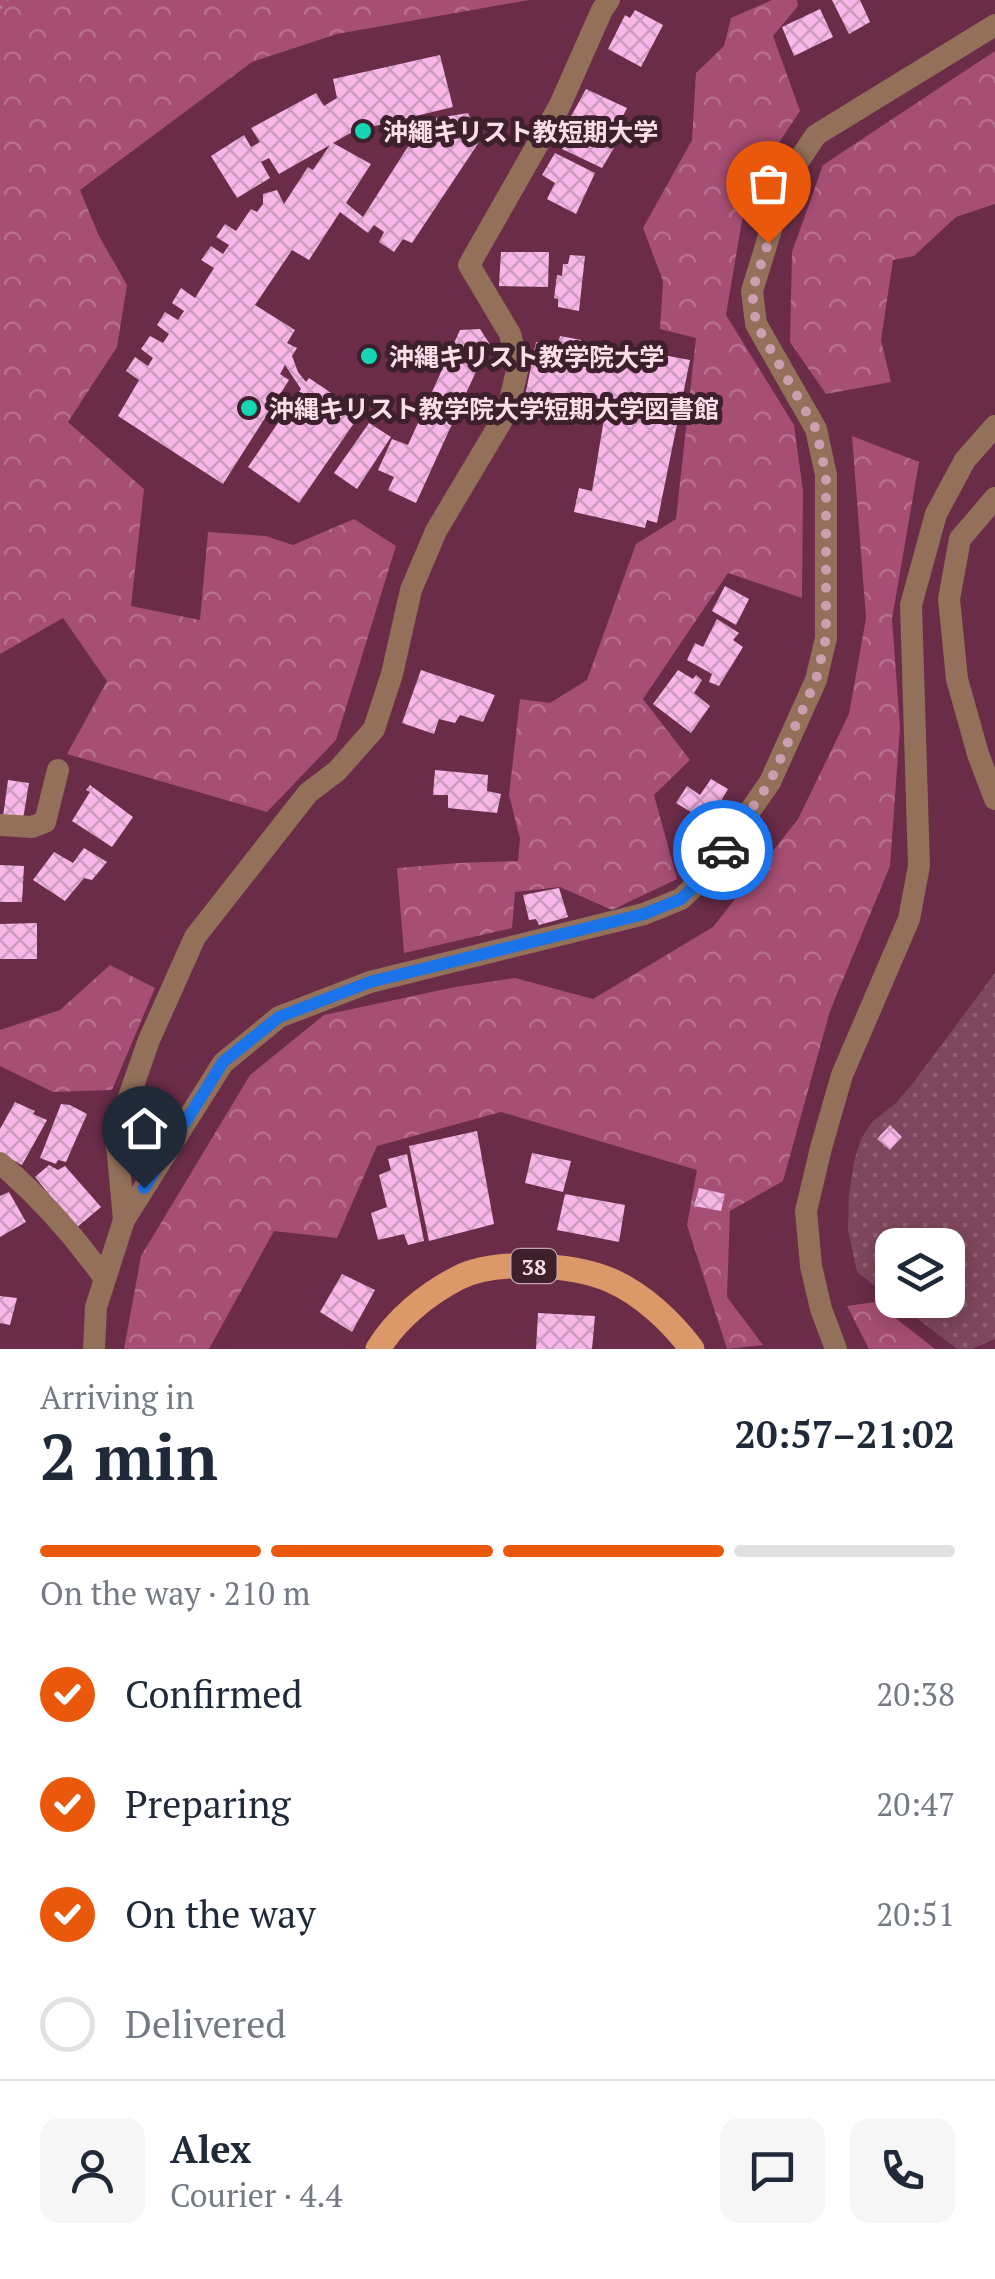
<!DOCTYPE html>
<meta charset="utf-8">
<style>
:root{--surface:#fff;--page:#f6f6f7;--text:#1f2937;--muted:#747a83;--line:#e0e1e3;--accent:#ea580c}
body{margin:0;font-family:"PT Serif","Noto Sans JP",serif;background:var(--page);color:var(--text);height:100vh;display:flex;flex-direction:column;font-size:38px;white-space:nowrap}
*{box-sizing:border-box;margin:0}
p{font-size:32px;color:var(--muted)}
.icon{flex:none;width:55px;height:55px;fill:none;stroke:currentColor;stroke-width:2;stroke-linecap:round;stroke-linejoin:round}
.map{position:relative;height:1349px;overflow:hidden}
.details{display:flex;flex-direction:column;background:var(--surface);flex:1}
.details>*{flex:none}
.tools{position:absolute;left:875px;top:1228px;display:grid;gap:20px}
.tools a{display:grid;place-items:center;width:90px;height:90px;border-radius:20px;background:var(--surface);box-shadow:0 5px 25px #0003;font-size:50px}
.pin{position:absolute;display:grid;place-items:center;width:85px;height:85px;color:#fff;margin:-102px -42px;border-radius:50% 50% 50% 0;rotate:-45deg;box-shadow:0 0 10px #0007}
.pin .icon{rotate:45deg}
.courier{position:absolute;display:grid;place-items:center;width:100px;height:100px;margin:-50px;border:8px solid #1a73e8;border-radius:50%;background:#fff;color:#222;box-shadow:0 2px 12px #0007}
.summary em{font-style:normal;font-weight:700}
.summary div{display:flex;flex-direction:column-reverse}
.summary{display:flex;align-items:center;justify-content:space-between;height:170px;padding:0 40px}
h1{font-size:65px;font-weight:700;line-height:75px}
.bar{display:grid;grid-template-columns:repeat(4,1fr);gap:15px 10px;align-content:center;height:120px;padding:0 40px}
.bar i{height:12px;border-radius:8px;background:var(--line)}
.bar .on{background:var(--accent)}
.bar p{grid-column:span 4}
.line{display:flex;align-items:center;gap:25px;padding:0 40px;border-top:2px solid var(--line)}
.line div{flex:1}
.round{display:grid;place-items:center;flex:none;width:105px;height:105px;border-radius:20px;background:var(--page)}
ol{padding:0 40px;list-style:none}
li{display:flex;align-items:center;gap:30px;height:110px}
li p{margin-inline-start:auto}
li .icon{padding:10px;border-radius:50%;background:var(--accent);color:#fff;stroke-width:4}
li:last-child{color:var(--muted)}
li i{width:55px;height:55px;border:5px solid var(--line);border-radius:50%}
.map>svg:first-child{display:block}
.grass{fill:url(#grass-dots);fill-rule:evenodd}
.forest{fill:url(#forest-crowns)}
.building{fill:url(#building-cross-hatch)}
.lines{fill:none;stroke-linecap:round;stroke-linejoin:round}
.path{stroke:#ae7e92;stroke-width:4;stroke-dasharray:2.5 8;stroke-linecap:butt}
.minor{stroke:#927059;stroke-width:22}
.major{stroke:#dc9868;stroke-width:25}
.done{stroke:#ca9fb0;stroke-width:10;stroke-dasharray:0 18}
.route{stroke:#1a73e8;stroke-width:12}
.poi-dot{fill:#16d5b3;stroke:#3d202c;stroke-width:4}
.labels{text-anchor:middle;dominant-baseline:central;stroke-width:10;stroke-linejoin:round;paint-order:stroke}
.shield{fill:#3d202c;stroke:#c3a4b0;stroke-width:2.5}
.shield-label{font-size:22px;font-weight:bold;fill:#fddde8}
.poi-label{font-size:25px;font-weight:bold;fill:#fddde8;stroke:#3d202c;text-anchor:start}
</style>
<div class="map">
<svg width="995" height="1349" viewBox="0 0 995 1349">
<defs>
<pattern id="grass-dots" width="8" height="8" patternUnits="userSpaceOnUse" patternTransform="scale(2.5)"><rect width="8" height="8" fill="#7f475d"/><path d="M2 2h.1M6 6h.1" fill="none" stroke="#926174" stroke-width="1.8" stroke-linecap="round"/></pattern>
<pattern id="forest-crowns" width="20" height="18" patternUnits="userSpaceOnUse" patternTransform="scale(2.5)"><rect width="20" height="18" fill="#a64e73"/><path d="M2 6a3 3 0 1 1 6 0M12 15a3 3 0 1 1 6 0" fill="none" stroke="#b86f8e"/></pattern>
<pattern id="building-cross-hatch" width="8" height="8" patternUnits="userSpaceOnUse" patternTransform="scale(2.5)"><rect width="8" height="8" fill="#f8b7e8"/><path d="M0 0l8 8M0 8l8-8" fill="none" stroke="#cd9ac0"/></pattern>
</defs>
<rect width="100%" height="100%" fill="#6a2c47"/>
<path class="grass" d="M995,973V1339L972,1349H957L857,1272L848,1230L849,1194L854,1162L861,1139L872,1122L897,1102L913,1083ZM892,1245H948V1300H892Z"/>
<path class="forest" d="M0,0H529L337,34L252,62L80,190L99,236L127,285L117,347L68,422L144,489L131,606L200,620L208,532L266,536L293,545L354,519L396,546L336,740L267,812L67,754L107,681L63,618L0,654Z
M772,0H797L798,6L773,36L800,111L747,191L726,315L794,425L803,491L802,598L728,573L643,699L690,760L654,795L677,879L612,910L560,887L515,892L512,928L404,953L397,868L457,863L518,861L520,839L509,795L520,699L550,703L587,680L636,544L676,519L696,338L660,329L663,281L643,228L692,140L696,73L724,46L731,18Z
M995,51V204L956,217L914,256L893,260L881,340L891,382L826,394L790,342L792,252L823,165Z
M852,436L919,462L892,619L900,727L890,866L830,1011L783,1181L730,1211L727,1297L763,1345L727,1349L687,1225L697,1170L501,1112L377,1146L337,1238L274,1231L209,1349H124L141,1256L250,1075L324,1015L455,987L515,978L593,999L713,927L798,819L849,714L866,618Z
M110,965L155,988L112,1090L53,1092L0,1066V1030L60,1010Z
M875,1302L935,1349H869L847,1306Z"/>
<path class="building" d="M832,0H860L870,22L849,34Z
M820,9L833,37L794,56L782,27Z
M635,10L663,25L641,67L608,49L625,15L630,18Z
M440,55L453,107L354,131L333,143L371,164L346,203L363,217L425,120L468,113L479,142L412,243L403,239L394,252L379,242L384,232L374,225L368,233L340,212L309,260L292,250L255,305L295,330L287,343L297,348L292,356L298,372L306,382L309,378L361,413L299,503L248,467L301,389L285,365L280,374L289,380L223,484L118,416L139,380L126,371L135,357L148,366L153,358L141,349L150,336L163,343L169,334L157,325L165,312L178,320L184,311L172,303L181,288L195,298L214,268L201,260L211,246L223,254L229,245L216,237L225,224L236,231L251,209L257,212L263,204V194L277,190L284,204L308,167L313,170L330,145L279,174L269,158L261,162L270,178L237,198L211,156L244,135L251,147L260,142L251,128L316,93L324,106L337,98L333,79Z
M586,89L627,108L610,142L615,146L602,168L562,149L563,146L557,142Z
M555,153L595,173L576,214L547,199L555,183L542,175Z
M501,252H549L548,287L499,286Z
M570,255L585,256L579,311L558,307V299L554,298L557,275L562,276L563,264H568Z
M480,329L489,343L416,503L388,490L394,477L378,470L392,439L408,445L460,330Z
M560,336L690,360L657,523L647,520L645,528L574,512L579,488L592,491L604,419L550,409L547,421L521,416L536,342L557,346Z
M369,423L391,437L357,489L334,473Z
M725,586L749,599L736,625L712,611Z
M717,619L739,633L733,640L743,647L719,686L709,682L712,674L687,660L695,643L703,647Z
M421,670L495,695L483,722L460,715L455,723L439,719L434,734L402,723Z
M678,670L693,679L696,675L702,680L694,693L710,706L691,733L653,704Z
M435,770L488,775L487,791L501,794L497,813L448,808V795H433Z
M711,779L728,789L702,835L684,824L691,812L676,803L687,786L700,795Z
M8,780L29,783L23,819L3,817Z
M90,785L133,817L112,847L72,821L90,792L86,790Z
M84,848L107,862L92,880L84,878L65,901L33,880L54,852L73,863Z
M0,865L24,866L22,902H0Z
M559,888L568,917L539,925L536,919L529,920L523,895Z
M37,923V959H0V924Z
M15,1102L35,1111L33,1114L47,1120L22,1165L0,1153V1129Z
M61,1104L70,1105L87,1114L66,1162L58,1160L56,1164L40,1158Z
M890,1125L902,1137L890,1150L877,1139Z
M477,1131L494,1224L429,1241L409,1146Z
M532,1153L571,1161L563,1192L525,1183Z
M407,1154L424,1241L408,1245L404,1234L378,1240L371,1213L387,1207L379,1175L391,1170L388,1159Z
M49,1165L58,1170L65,1166L101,1207L76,1228L35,1177Z
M699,1188L725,1194L721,1211L694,1206Z
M9,1192L26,1222L0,1237V1196Z
M565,1194L625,1205L619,1242L557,1230Z
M342,1274L375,1290L352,1332L320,1312Z
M0,1296L17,1298L10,1325L0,1323Z
M538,1313L595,1316L592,1349H536Z"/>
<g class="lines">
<path class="path" d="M0,8L8,0"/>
<path class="minor" d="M995,498L960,539L949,599L957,679L978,754L995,799
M0,825L32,827L45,822L58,770
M0,1163C41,1198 74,1235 105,1279
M124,1220L116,1134L149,1040L195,937L308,793L337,771L374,729L392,674L411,590L436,531L508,410L518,366L510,334L469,265L560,105L602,10L609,0
M94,1349L96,1307L124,1220L223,1063L279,1017L370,982L644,914L681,899L704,877L770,782L816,680L826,638V475L816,429L756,324L752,291L787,178L816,135L995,25
M836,1349L821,1309L811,1266L806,1211L821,1148L842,1075L909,919L919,866L911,605L936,514L965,460L995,426"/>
<path class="major" d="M378,1349C396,1319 427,1294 458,1278C495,1259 572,1264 610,1280C642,1294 671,1321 692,1349"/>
</g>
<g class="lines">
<path class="done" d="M723,850L770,782L816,680L826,638V475L816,429L756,324L752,291L768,243"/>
<path class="route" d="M144,1188L223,1062L279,1017L370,982L644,914L681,899L704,877L723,850"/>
</g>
<g class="poi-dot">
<circle cx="363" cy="131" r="10"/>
<circle cx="369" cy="356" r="10"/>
<circle cx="249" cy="408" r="10"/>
</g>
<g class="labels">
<rect class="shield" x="511.5" y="1249" width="45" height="34" rx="8"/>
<g class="shield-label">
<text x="534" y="1266">38</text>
</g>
<g class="poi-label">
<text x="383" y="131">沖繩キリスト教短期大学</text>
<text x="389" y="356">沖縄キリスト教学院大学</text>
<text x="269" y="408">沖縄キリスト教学院大学短期大学図書館</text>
</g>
</g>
</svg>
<div class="tools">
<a><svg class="icon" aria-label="layers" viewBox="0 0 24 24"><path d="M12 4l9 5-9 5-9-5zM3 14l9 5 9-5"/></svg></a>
</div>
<div class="pin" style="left:768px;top:243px;background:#ea580c"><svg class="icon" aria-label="bag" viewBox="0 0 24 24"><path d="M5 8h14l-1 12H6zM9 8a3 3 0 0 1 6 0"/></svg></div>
<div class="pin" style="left:144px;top:1188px;background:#1f2937"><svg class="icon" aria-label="home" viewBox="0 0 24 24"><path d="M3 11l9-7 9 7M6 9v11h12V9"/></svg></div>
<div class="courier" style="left:723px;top:850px"><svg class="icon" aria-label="car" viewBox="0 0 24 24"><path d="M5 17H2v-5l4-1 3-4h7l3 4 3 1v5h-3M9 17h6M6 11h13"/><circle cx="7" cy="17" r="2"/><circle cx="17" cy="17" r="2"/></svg></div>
</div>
<section class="details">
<div class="summary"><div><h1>2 min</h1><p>Arriving in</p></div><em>20:57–21:02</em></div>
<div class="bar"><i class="on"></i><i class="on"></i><i class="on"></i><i></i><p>On the way · 210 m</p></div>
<ol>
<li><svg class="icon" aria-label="check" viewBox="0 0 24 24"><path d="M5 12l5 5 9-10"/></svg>Confirmed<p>20:38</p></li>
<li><svg class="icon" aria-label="check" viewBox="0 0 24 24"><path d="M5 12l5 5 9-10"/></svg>Preparing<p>20:47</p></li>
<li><svg class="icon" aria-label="check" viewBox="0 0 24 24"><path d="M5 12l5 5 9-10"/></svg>On the way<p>20:51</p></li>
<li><i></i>Delivered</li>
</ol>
<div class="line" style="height:180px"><a class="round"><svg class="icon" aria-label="person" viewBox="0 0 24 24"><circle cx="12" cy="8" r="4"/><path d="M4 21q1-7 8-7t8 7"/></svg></a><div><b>Alex</b><p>Courier · 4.4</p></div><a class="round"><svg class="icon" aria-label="chat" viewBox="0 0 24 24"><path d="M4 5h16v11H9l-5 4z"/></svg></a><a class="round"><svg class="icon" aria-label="phone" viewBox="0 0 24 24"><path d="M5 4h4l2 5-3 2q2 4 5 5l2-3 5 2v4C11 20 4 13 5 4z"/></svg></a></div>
</section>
